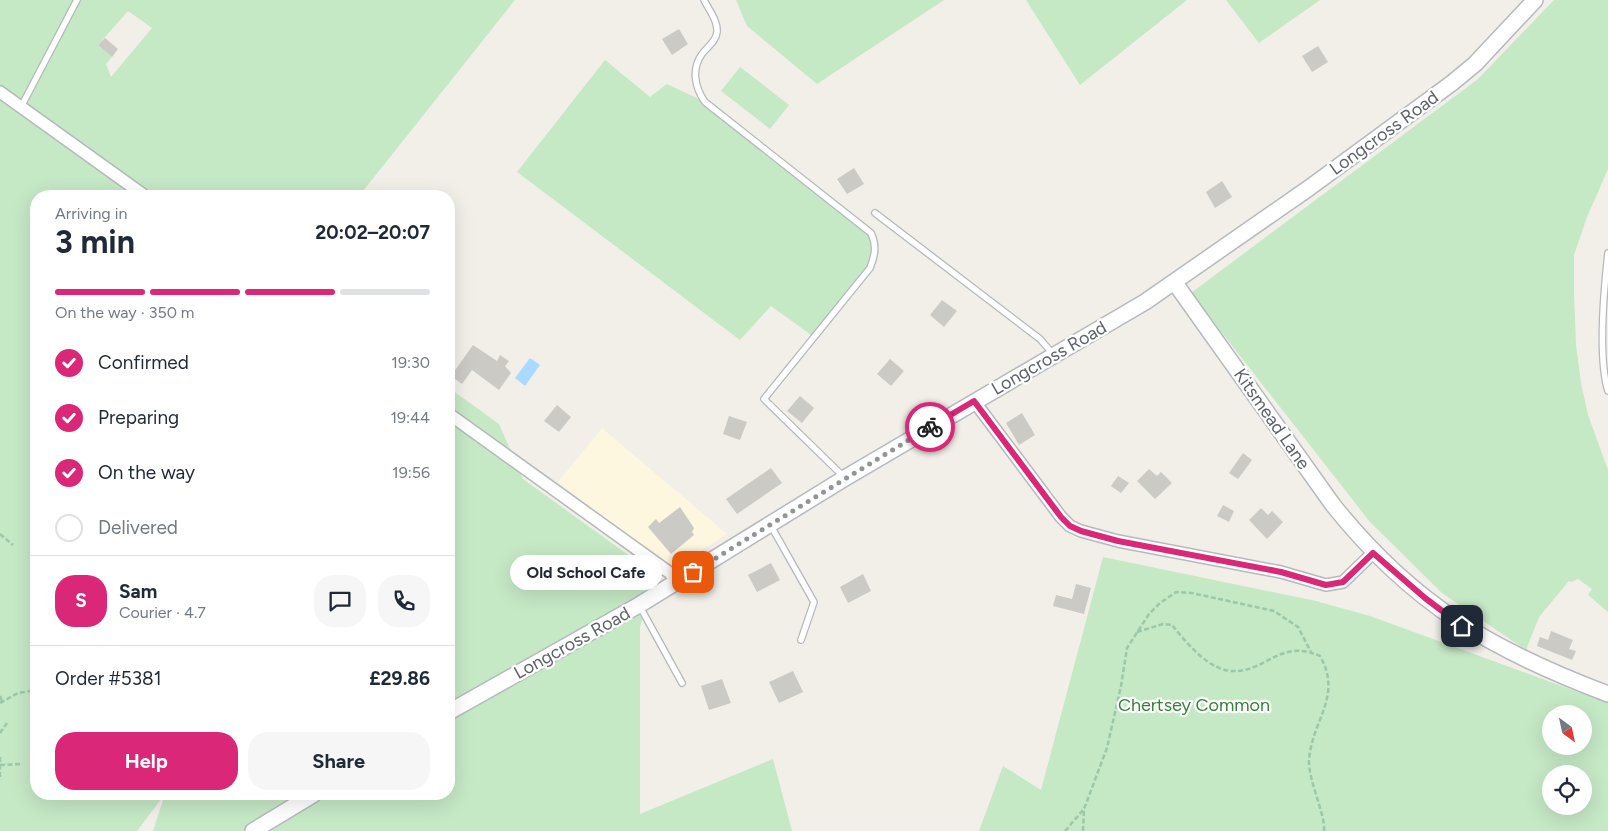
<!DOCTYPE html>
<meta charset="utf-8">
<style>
:root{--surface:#fff;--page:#f6f6f7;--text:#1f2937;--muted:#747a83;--line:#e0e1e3;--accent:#db2777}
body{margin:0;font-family:Figtree,sans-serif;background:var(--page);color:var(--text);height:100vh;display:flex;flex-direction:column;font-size:19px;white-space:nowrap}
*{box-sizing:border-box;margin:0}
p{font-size:16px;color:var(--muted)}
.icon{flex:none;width:28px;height:28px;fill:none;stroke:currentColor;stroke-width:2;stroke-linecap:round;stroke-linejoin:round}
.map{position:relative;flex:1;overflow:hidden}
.details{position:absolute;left:30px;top:190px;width:425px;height:610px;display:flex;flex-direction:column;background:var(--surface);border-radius:20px;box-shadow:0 5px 20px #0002}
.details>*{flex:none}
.needle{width:32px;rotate:147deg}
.tools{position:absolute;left:1542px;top:705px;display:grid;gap:10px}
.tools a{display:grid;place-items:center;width:50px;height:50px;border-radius:50%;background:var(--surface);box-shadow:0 5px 20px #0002;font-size:25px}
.pin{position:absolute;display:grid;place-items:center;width:42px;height:42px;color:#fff;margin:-21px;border-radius:10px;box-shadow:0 2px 8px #0006}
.courier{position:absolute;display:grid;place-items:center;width:50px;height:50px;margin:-25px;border:4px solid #db2777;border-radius:50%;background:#fff;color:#222;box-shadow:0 1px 6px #0007}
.bubble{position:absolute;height:35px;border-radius:18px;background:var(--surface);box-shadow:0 5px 20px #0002;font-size:16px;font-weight:700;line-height:35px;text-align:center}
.overview em{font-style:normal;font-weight:700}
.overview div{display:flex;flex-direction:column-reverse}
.overview{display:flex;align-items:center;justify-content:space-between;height:85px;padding:0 25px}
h1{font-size:32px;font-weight:700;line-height:38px}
.bar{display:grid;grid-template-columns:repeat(4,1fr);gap:8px 5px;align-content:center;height:60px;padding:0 25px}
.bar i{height:6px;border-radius:4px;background:var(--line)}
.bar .active{background:var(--accent)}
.bar p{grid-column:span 4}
.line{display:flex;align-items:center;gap:12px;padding:0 25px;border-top:1px solid var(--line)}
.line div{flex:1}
.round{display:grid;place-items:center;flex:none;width:52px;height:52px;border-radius:20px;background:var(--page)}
ol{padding:0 25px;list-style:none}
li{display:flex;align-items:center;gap:15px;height:55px}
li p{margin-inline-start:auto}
li .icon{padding:5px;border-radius:50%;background:var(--accent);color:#fff;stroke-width:4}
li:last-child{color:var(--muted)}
li i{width:28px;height:28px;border:2px solid var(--line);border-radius:50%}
.cta{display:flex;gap:10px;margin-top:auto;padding:10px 25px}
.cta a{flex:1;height:58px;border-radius:20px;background:var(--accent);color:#fff;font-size:20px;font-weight:700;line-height:58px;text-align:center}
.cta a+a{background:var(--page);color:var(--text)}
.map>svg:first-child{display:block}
.commercial{fill:#fef7e0}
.green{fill:#c5e8c5;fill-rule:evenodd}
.water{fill:#aadaff}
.building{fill:#cccac5}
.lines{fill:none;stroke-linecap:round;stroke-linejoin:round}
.lane-casing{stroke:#b5b8bc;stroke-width:8}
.street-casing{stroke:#b5b8bc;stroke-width:14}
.secondary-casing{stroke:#b6babf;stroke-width:18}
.path{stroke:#9cc7a9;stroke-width:2.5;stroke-dasharray:5 2.5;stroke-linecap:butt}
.lane{stroke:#fff;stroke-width:5.5}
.street{stroke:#fff;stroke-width:11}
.secondary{stroke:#fff;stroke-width:15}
.done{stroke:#929495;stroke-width:5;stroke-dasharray:0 9}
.route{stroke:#db2777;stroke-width:6}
.labels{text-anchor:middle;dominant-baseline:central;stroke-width:4.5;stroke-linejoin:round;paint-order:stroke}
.street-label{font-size:18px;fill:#5f6368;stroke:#fff}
.park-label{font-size:18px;fill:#348238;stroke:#fff}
</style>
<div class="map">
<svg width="1608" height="831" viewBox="0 0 1608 831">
<rect width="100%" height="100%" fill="#f1efe8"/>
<path class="commercial" d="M602,428L727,534L671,570L558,482Z"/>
<path class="green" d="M0,0H515L359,196H36V794H449V388L499,424L523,479L656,575L640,627V814L773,759L792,831H153L165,794L137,831H0ZM128,11L152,28L111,77L106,64L112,57L98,45Z
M736,0H944L817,84L747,26Z
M1026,0H1187L1080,85Z
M1226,0H1320L1259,43Z
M1554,0H1608V169L1587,217L1574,255V293L1576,345L1581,383L1588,415L1608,470V612L1588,595L1592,589L1578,579L1571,582L1569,581L1539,617L1526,650L1442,593L1370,522L1191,293L1478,79Z
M605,60L650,97L667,84L705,102L871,233L875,243L870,268L814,337L771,306L740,340L517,172Z
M740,67L789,105L770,129L721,91Z
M1103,557L1316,601L1370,616L1608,703V831H979L1003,766L1041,790ZM1551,714H1584V746H1551ZM1551,774H1584V806H1551Z"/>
<path class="water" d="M530,358L540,365L525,386L515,378Z"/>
<path class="building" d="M679,29L688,44L672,55L662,39Z
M105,38L118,49L112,57L98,45Z
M1318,46L1328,62L1312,72L1302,56Z
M854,168L864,184L847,194L837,179Z
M1222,181L1232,197L1215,208L1206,192Z
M942,300L957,311L944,327L930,315Z
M473,345L497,361L500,355L509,361L505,366L511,373L499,390L472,370L462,384L451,376Z
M890,359L904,371L891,386L877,374Z
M800,396L814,408L802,423L787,411Z
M557,405L571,417L559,432L544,421Z
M1022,413L1035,435L1019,445L1006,423Z
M729,416L747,422L740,440L723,434Z
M1243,453L1252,460L1238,479L1229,473Z
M771,468L782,483L737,514L726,499Z
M1149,469L1157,476L1161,472L1172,483L1155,499L1137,481Z
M1118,476L1129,483L1121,493L1111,486Z
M1223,505L1234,511L1229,522L1217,516Z
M680,507L694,528L692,532L694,535L671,554L648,527L656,519L659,523Z
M1261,508L1268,515L1272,511L1283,522L1267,539L1249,520Z
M771,563L780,580L757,592L748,575Z
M863,574L871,591L848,603L840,587Z
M1076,584L1091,588L1084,614L1053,606L1056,595L1072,599Z
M1551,631L1573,640L1569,649L1576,651L1572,660L1537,646L1540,637L1548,640Z
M793,671L803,692L779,703L769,682Z
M722,679L731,703L709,710L701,686Z"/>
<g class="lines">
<defs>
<path id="lane" d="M704,0C709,10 718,21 717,32C716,42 707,47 702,54C691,69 695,88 705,102L871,233C877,246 875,255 870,268L764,399L845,478
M21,107L77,0
M875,213L1040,339L1053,354
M1608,253C1604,289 1598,358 1608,391
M771,526L814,602L801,640
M639,605L682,683"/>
<path id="street" d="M0,92L145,196
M974,401L1061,517L1070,526L1081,531L1118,541L1281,572L1326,585L1343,582L1373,553
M449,414L670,573L677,582"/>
<path id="secondary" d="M1175,283L1333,505C1412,604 1491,650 1608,694
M449,712L639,605L845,478L1145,302L1309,188L1452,83L1475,64L1535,0
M253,831L314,794"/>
</defs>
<use href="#lane" class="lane-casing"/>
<use href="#street" class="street-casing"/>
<use href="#secondary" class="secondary-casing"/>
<path class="path" d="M0,534L13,545
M1137,632L1163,624L1172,625C1186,642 1208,670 1232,671C1265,673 1280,638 1320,656C1343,696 1312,720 1309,760C1308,780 1326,816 1324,831
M0,696L2,701
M0,703L18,693L36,690
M0,733L7,723
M0,757V777
M0,765L21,764
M1065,831L1083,810
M1083,831L1084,809L1107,748L1121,686L1127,648L1149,614L1160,603L1176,592L1192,593L1274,611L1298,627L1311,652"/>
<use href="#lane" class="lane"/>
<use href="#street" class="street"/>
<use href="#secondary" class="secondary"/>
</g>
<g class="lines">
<path class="done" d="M693,572L930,427"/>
<path class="route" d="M930,427L974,401L1061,517L1070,526L1081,531L1118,541L1281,572L1326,585L1343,582L1373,553L1425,598L1462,626"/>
</g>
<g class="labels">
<g class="street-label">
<text transform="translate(1384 133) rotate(-36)">Longcross Road</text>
<text transform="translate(1049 358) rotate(-30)">Longcross Road</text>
<text transform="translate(1272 419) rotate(55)">Kitsmead Lane</text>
<text transform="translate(572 643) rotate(-29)">Longcross Road</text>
</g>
<g class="park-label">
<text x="1194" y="705">Chertsey Common</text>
</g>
</g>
</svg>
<div class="tools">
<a><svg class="needle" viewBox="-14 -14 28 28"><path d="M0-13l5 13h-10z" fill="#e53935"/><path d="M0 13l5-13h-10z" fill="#747a83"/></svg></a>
<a><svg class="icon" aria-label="locate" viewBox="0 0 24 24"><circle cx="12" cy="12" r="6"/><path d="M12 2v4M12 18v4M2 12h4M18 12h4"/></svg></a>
</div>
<div class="pin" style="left:693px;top:572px;background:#ea580c"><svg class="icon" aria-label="bag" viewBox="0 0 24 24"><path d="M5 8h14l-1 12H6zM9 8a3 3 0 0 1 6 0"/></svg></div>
<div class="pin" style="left:1462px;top:626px;background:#1f2937"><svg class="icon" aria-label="home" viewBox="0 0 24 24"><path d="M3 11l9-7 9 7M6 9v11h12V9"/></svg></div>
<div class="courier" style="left:930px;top:427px"><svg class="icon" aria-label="bike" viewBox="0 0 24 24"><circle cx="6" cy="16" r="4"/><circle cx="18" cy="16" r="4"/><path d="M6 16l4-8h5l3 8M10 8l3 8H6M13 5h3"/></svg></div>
<div class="bubble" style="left:510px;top:555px;width:152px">Old School Cafe</div>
<section class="details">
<div class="overview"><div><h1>3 min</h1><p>Arriving in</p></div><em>20:02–20:07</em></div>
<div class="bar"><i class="active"></i><i class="active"></i><i class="active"></i><i></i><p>On the way · 350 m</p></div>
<ol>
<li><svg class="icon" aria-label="check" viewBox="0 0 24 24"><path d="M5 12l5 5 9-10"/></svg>Confirmed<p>19:30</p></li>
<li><svg class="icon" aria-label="check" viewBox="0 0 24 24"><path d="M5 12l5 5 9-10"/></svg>Preparing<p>19:44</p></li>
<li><svg class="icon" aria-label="check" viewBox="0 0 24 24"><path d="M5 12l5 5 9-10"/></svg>On the way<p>19:56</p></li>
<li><i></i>Delivered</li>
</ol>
<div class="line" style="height:90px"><b class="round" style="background:var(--accent);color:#fff">S</b><div><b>Sam</b><p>Courier · 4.7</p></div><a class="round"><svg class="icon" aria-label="chat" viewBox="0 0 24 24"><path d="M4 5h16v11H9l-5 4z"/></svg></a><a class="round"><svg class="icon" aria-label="phone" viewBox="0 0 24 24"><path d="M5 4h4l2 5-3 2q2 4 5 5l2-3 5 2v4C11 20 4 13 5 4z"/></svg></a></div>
<div class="line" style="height:65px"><div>Order #5381</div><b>£29.86</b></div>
<div class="cta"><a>Help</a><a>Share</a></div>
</section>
</div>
